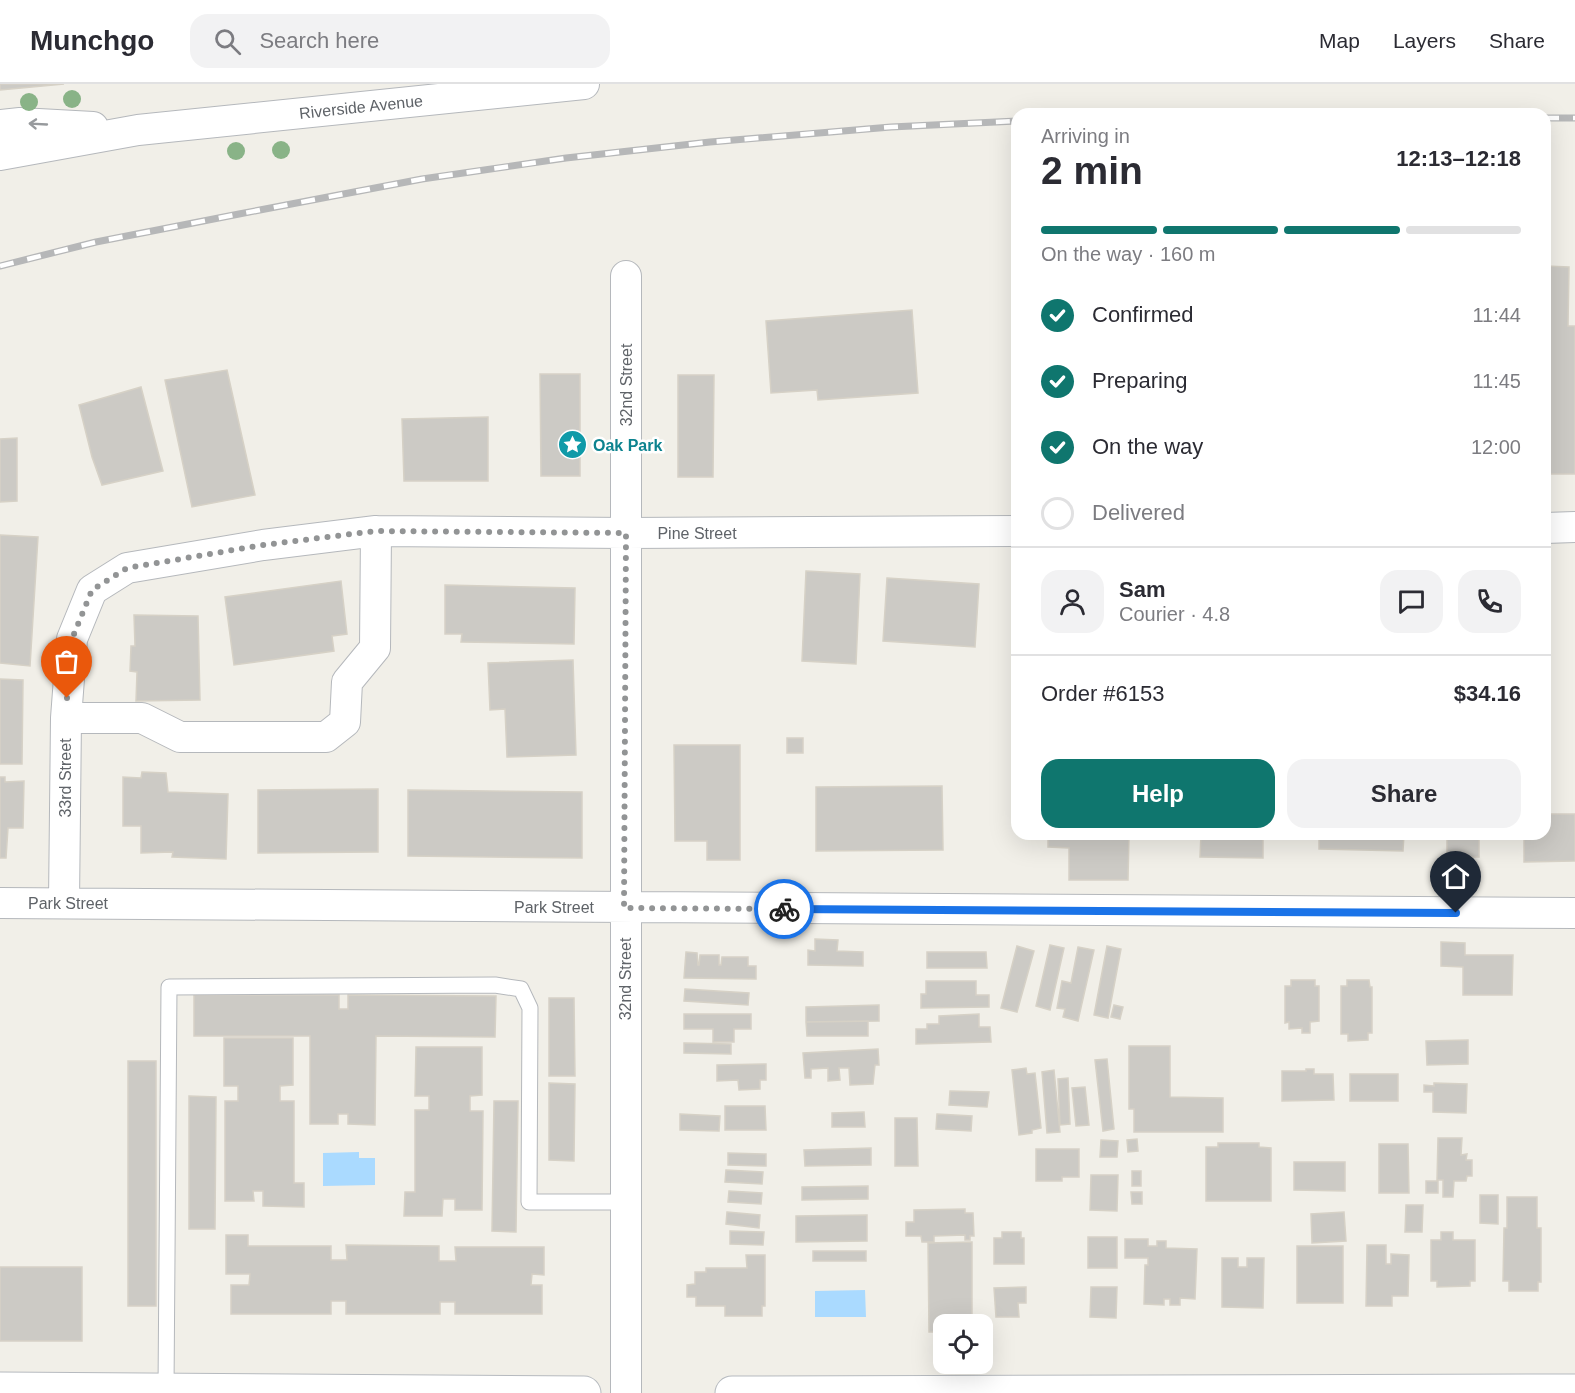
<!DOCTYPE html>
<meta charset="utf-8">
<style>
:root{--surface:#fff;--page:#f2f2f3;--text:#2b2b33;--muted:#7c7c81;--line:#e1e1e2;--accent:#0f766e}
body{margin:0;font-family:Helvetica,sans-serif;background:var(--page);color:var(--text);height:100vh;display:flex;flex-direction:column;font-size:22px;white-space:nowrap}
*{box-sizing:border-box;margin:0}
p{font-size:20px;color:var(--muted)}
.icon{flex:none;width:33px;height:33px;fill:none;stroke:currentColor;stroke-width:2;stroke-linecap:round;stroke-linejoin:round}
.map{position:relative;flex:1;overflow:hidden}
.side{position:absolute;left:1011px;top:24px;width:540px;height:732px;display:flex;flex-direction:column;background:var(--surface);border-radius:18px;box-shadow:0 6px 24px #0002}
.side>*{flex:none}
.tools{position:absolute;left:933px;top:1230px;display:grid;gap:12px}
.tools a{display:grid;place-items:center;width:60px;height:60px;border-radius:12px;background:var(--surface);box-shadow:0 6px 24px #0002;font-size:30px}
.pin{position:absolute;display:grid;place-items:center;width:51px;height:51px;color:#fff;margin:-62px -26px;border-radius:50% 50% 50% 0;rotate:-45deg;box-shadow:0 0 6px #0007}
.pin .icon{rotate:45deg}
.courier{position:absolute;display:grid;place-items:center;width:60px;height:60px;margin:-30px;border:4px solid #1a73e8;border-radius:50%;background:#fff;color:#222;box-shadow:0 2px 8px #0007}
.headline em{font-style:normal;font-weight:700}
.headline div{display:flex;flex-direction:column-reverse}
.headline{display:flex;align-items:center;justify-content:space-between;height:102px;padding:0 30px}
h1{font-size:39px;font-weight:700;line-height:45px}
.bar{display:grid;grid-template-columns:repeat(4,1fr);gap:9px 6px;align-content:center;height:72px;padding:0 30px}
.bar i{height:8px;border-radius:4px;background:var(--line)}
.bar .current{background:var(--accent)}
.bar p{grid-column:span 4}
.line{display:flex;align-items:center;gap:15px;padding:0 30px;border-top:2px solid var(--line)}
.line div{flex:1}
.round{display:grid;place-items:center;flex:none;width:63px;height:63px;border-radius:18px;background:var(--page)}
ol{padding:0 30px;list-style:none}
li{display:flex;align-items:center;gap:18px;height:66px}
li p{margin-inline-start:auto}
li .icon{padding:6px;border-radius:50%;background:var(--accent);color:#fff;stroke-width:4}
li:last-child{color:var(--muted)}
li i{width:33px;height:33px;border:3px solid var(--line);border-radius:50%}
.primary-button{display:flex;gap:12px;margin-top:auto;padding:12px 30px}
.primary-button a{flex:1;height:69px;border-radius:18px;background:var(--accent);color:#fff;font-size:24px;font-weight:700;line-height:69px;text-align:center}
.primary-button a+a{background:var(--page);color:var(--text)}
header{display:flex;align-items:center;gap:36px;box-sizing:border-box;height:84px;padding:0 30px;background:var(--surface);border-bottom:2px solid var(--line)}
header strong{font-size:28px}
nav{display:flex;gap:33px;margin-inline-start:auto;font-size:21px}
.search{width:420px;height:54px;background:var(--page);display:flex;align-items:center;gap:15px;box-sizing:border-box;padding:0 21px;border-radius:18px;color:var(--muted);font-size:22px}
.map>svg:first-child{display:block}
.water{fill:#aadaff}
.building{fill:#cccac5;stroke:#d6d1c6;stroke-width:1.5}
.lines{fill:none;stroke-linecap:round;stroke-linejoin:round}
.service-casing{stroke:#b5b8bc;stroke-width:17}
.minor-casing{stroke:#b5b8bc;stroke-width:32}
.secondary-casing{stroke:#b6babf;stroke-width:35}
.service{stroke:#fff;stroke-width:15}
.minor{stroke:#fff;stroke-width:30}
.secondary{stroke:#fff;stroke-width:33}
.rail-casing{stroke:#b6b7b8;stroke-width:7}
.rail{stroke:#fff;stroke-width:4.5;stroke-dasharray:14;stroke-linecap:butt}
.tree{fill:#89b387}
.oneway{stroke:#979a9d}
.done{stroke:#929495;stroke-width:6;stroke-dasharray:0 10.8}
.route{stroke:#1a73e8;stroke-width:8}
.labels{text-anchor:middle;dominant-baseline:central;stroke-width:5;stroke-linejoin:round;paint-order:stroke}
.street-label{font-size:16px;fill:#5f6368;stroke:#fff}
.culture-label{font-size:16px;font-weight:bold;fill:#0d838f;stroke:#fff;text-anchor:start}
</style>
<header>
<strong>Munchgo</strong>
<div class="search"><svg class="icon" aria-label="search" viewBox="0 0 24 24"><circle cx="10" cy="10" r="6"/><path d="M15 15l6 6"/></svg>Search here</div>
<nav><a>Map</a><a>Layers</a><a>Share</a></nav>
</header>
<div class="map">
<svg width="1575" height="1309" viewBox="0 0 1575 1309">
<rect width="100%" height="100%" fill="#f1efe8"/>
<path class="water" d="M359,1068V1074H375V1101L323,1102V1069Z
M865,1206L866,1233H815V1207Z"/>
<path class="building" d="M0,0H64L0,6Z
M1545,182L1569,183L1568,242H1575V390H1545Z
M912,226L918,309L818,316L817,306L771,309L766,237Z
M227,286L255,411L192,423L165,296Z
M540,290H580V392H541Z
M678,291H714L713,393H678Z
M141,303L163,387L102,401L92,373L79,321Z
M488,333V397H404L402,335Z
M17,354V417L0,418V355Z
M0,451L38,453L30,582L0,579Z
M806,487L860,490L856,580L802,577Z
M887,494L979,500L975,563L883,557Z
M341,497L347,550L332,552L334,567L234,581L225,513Z
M445,501L575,504L574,560L461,558L462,550H445Z
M134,531L198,532L200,616L136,617L137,588L130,587L131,562H135Z
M573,576L576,671L507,673L505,625L490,626L488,579Z
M0,595L23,596L22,680H0Z
M787,654H803V669H787Z
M674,661H740V776H707V757H675Z
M142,688L166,689L168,708L228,710L226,775L172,773L173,768L141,769V742H123V693L141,694Z
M1545,690H1550V730H1575V777L1524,778V755H1479V773H1447V750H1545Z
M0,693H5V698L24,697L23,744H8L6,774H0Z
M942,702L943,766L816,767V703Z
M378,705V768L258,769V706Z
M408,706L582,708V774L408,772Z
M1129,750L1128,796H1069V764L1048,763V751H1038Z
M1201,750H1263V774L1200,773Z
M1319,750H1404L1403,767L1319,765Z
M815,855L838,856L837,867L863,868V882L808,881V866L815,867Z
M1441,858L1465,859V871H1513L1512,911H1463V883L1441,882Z
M1050,861L1064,864L1050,926L1036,922Z
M1017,862L1034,867L1017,928L1001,924Z
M1107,862L1121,865L1108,934L1094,931Z
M1078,863L1094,866L1078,937L1063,933L1065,925L1057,924L1062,897L1071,899Z
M686,868L697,869L698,881H699L700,871H719V881H721L722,873H748V882H756V895L684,894Z
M927,868H986L987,884H927Z
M1291,896H1315V902H1319V937L1310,938V949H1302V944L1289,945V938L1285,939V902H1291Z
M1347,896H1369L1370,903H1372V949H1368V956L1348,957V950H1341V902H1347Z
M926,897H976V911H989V923L921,924V910H926Z
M685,905L749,909L748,921L684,917Z
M194,911H339V925H348V911L496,912L495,953L376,952L375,1041L348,1040V1030H338V1040H310V952H194Z
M549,914H574L575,992H549Z
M879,921V937L806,938V923Z
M1114,921L1123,923L1120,935L1111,933Z
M684,930H751V945H734V958H713V945H684Z
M979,930V943H990L991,958L916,960V945H927V940H939V932Z
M868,937V952H807L806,938Z
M224,954H293V1001L280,1002V1017H294V1099H304V1123L263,1122V1107H253L254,1117H225V1017H238V1002H224Z
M1468,956V980L1427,981L1426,957Z
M684,959L731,960V970L684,969Z
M1129,962H1170V1013L1223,1014V1048H1134V1025H1129Z
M416,963H482V1011L470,1012V1027H483L482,1126H455V1115H443L442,1132H404L405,1108H415V1026H429V1012H415Z
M878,965L879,981H875L873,1000L850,1001L849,984H839L840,996L828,997V984L811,985V994H805L803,969Z
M1107,975L1114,1045L1103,1047L1095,976Z
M128,977H156V1222H128Z
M766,980V996H760V1005L739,1006L738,996L717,997V981Z
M1026,984L1027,990L1035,989L1041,1044L1032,1046V1049L1019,1051L1012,986Z
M1306,985H1314V990H1333L1334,1016L1282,1017V987H1306Z
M1054,986L1060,1048L1047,1049L1042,988Z
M1350,990H1398V1017H1350Z
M1068,994L1070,1040L1060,1041L1058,995Z
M549,999L575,1000L574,1077L549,1076Z
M1434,999L1467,1000L1466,1029L1433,1028V1008H1424V1001L1434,1002Z
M1085,1003L1089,1041L1076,1042L1072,1004Z
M950,1007L989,1008L987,1023L949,1021Z
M189,1012L216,1013L215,1145H189Z
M494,1017H518L516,1148L492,1147Z
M725,1022H765L766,1046H725Z
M864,1028L865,1043H832V1029Z
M680,1030L720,1032L719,1047L680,1046Z
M937,1030L972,1032L971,1047L936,1045Z
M895,1034H917L918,1082H895Z
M1438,1054H1462L1461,1071L1467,1070L1466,1076H1472V1092H1467L1466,1097H1454L1453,1113H1443V1096H1437Z
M1137,1055L1138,1067L1128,1068L1127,1056Z
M1101,1056L1118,1057L1117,1073H1100Z
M1218,1059H1259V1063L1271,1064V1117H1206V1063H1218Z
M1379,1060H1408L1409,1109H1379Z
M871,1064V1081L805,1082L804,1066Z
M1036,1065H1079V1093H1062V1097H1036Z
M728,1069L766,1070V1082L728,1081Z
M1294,1078H1345V1107L1294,1106Z
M726,1086L763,1088L762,1100L725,1098Z
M1132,1087H1141V1102H1132Z
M1091,1091H1118L1117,1127L1090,1126Z
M1426,1097H1438V1109H1426Z
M868,1102V1115L802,1116V1103Z
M729,1107L762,1109L761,1120L728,1118Z
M1131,1108H1142V1120H1132Z
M1480,1111H1498V1140L1480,1139Z
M1507,1113H1537V1144H1541V1198H1538V1207H1509V1197H1503L1504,1144H1507Z
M1406,1121H1423L1422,1148H1405Z
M965,1125V1129H973L974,1152H970V1156H965V1151L934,1152V1158H922L921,1152H906V1138H914V1126Z
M727,1128L760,1131L759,1144L726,1140Z
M1344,1128L1346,1157L1312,1159L1311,1130Z
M867,1131V1157L796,1158V1132Z
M730,1147L764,1148L763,1161L730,1160Z
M1002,1148H1021V1154H1024V1180H994V1154H1002Z
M1441,1148H1453V1156H1475V1197H1470V1202L1437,1203V1197H1431V1156H1441Z
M226,1151H248V1162H331V1176H347L346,1161L439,1162V1177H456L455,1163H544V1191L532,1190L531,1201H542V1230H455V1218H440V1230H346V1217H331V1230H231V1201H249L250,1190H226Z
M1088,1153H1117V1184H1088Z
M1125,1155H1148V1162H1157V1157H1166V1164L1197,1165L1195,1215L1180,1214V1221H1170V1215H1164V1221L1144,1220L1145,1181H1148V1174H1125Z
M972,1158V1240H944V1248H929L928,1159Z
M1367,1161H1386V1180H1391V1170L1409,1171L1408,1212H1392V1222H1366Z
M1297,1162H1343V1219H1297Z
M813,1167H866V1177H813Z
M746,1171H765V1222H762V1232H725V1222H696V1213H687V1201L695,1200V1188H706V1184H747Z
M1222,1174H1238V1183H1247V1174H1264L1263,1224L1222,1223Z
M0,1183H82V1257H0Z
M1026,1203V1219H1018L1019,1233H996L994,1204Z
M1091,1203H1117L1116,1234L1090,1233Z"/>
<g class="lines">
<defs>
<path id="service" d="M166,1306L169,903L495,901L521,905L530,924L529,1118H625"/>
<path id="minor" d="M0,41L20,39L93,43
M0,71L138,46L584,0
M1545,444L1575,443
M66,634H142L180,653H326L345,638L347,598L375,564L376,447
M0,819L1575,829
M64,819L66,634L72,555L92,506L127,484L263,461L376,447L626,449L1017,447
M626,1309V192"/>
<path id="secondary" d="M0,1305L584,1309
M732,1309L1575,1307"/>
</defs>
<use href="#service" class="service-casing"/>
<use href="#minor" class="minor-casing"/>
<use href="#secondary" class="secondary-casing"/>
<use href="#service" class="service"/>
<use href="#minor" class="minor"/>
<use href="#secondary" class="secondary"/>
<defs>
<path id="rail" d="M1545,34H1575
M0,182L96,158L239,130L422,95L566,74L710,58L891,43L1017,37"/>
</defs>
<use href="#rail" class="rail-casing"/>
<use href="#rail" class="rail"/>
</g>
<g class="tree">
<circle cx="72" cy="15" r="9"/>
<circle cx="29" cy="18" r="9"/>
<circle cx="281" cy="66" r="9"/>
<circle cx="236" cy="67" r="9"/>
</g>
<defs><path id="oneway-shaft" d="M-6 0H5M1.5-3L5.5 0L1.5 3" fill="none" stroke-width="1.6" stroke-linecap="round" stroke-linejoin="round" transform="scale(1.5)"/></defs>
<use class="oneway" href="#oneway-shaft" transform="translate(38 40) rotate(-177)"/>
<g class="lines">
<path class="done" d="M67,614L72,555L92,506L127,484L263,461L376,447L626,449L624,824L784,825"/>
<path class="route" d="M784,825L1456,829"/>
</g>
<defs>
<symbol id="sight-disc" viewBox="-11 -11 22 22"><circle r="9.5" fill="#0f9aa8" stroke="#fff"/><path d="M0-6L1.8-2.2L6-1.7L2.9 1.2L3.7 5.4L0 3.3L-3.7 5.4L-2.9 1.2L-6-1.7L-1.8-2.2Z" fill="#fff"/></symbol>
</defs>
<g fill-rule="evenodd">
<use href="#sight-disc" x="556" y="344" width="33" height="33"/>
</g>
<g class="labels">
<g class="street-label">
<text transform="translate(361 23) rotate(-6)">Riverside Avenue</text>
<text transform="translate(626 301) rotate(-90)">32nd Street</text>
<text x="697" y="449">Pine Street</text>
<text transform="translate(65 694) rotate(-90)">33rd Street</text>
<text x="68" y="819">Park Street</text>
<text x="554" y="823">Park Street</text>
<text transform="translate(625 895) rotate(-90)">32nd Street</text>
</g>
<g class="culture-label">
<text x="593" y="361">Oak Park</text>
</g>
</g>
</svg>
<div class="tools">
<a><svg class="icon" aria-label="locate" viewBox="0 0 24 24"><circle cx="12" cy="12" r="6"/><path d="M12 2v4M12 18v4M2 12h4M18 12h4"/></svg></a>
</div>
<div class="pin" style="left:67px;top:614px;background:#ea580c"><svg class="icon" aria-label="bag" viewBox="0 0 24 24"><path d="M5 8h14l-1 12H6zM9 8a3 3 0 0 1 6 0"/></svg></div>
<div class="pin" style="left:1456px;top:829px;background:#1f2937"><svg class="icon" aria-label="home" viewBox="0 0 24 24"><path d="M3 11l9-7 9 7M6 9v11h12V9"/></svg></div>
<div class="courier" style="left:784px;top:825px"><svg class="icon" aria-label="bike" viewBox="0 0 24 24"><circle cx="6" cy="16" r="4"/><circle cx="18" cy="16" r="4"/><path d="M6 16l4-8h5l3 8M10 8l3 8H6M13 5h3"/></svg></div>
<section class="side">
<div class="headline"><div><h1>2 min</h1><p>Arriving in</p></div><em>12:13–12:18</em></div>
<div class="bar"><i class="current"></i><i class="current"></i><i class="current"></i><i></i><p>On the way · 160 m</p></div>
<ol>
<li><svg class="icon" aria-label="check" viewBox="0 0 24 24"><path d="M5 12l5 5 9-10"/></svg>Confirmed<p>11:44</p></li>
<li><svg class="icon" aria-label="check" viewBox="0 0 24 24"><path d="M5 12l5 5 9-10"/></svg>Preparing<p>11:45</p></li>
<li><svg class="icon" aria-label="check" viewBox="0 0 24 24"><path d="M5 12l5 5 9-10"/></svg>On the way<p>12:00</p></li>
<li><i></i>Delivered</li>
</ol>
<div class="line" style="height:108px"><a class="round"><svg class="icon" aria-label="person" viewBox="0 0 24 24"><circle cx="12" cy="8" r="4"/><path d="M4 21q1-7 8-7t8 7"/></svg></a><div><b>Sam</b><p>Courier · 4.8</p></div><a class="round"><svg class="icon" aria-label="chat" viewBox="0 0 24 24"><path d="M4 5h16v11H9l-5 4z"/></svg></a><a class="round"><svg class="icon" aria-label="phone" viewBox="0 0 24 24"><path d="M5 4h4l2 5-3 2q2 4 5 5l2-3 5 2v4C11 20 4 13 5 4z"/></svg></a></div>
<div class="line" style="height:78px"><div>Order #6153</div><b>$34.16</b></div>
<div class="primary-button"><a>Help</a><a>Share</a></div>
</section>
</div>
